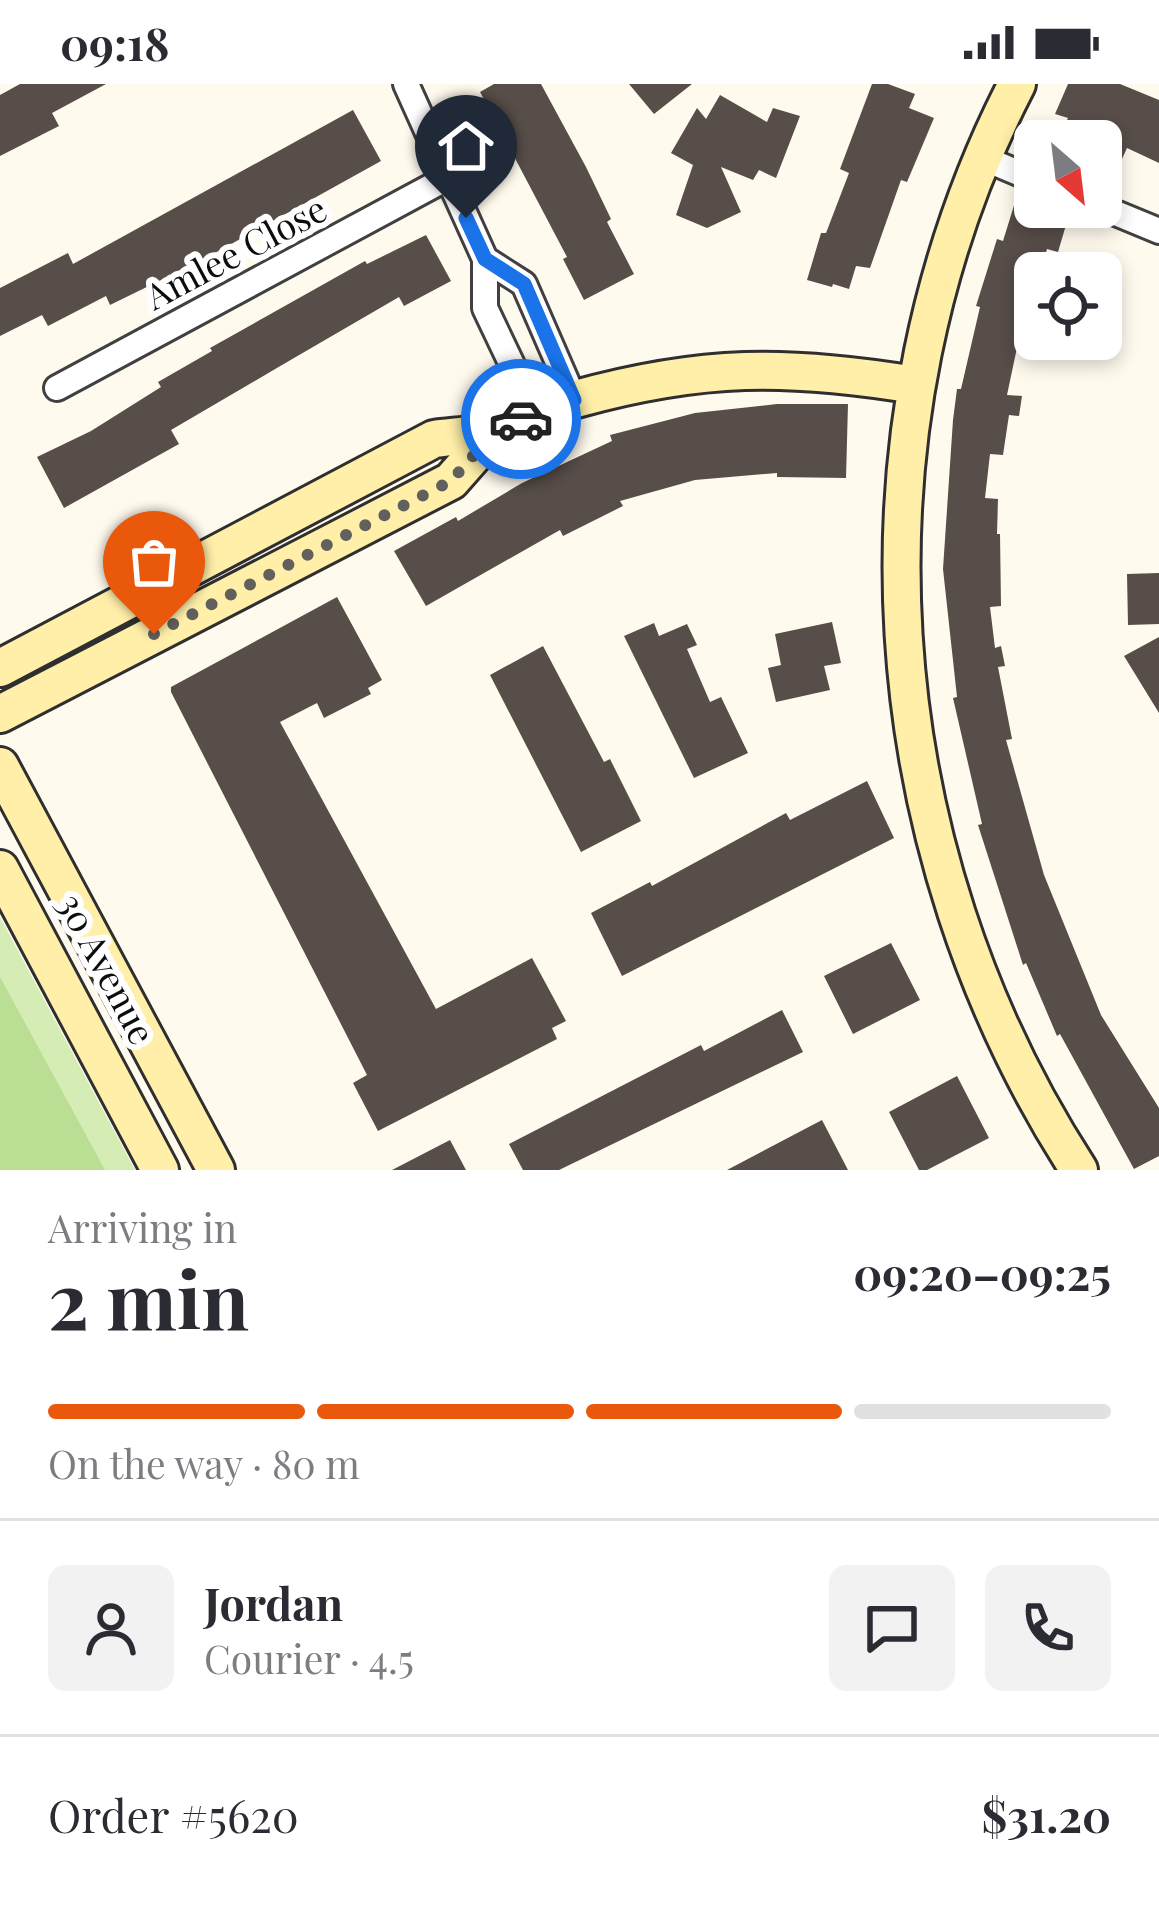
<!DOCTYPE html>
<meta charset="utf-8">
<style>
:root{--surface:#fff;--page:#f2f2f3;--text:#2b2b33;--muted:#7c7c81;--line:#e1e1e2;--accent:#ea580c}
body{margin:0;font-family:"Playfair Display",serif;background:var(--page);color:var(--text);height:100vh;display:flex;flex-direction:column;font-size:45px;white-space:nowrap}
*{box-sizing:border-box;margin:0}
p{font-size:39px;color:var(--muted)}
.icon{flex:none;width:66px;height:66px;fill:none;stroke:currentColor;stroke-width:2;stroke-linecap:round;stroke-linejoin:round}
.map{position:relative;height:1086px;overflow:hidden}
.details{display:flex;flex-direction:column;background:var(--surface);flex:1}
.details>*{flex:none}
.needle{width:78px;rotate:152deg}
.controls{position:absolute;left:1014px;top:36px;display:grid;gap:24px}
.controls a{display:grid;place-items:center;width:108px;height:108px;border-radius:18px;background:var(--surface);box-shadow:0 6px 18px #0003;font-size:60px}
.pin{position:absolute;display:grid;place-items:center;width:102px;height:102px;color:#fff;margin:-123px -51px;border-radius:50% 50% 50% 0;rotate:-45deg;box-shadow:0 0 12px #0007}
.pin .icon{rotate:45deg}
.courier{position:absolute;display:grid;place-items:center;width:120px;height:120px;margin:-60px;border:9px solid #1a73e8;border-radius:50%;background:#fff;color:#222;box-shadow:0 3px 15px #0007}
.overview em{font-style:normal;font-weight:700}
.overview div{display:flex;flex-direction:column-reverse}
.overview{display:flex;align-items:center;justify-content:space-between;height:204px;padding:0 48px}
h1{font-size:78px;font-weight:700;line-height:90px}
.bar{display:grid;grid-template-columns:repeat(4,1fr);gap:18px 12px;align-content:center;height:144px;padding:0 48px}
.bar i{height:15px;border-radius:9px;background:var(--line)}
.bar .current{background:var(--accent)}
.bar p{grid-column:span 4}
.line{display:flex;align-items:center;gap:30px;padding:0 48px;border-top:3px solid var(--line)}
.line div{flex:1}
.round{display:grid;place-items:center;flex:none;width:126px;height:126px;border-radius:18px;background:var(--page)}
.status{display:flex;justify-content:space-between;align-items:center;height:84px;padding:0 60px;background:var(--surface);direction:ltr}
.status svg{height:33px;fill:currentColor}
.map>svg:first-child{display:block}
.green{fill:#d6ecb5}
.forest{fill:#bade93}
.building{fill:#574d49}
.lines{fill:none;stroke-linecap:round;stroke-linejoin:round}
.street-casing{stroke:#404040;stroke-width:30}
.secondary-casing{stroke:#2f2f2f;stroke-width:42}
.street{stroke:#fff;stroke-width:24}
.secondary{stroke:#ffefa9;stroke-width:36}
.done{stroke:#62605c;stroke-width:12;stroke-dasharray:0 21.6}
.route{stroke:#1a73e8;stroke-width:15}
.labels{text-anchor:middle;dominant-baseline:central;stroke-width:12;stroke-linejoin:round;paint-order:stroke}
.street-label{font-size:36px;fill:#0d0d0d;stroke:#fff}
</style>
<div class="status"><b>09:18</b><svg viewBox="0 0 49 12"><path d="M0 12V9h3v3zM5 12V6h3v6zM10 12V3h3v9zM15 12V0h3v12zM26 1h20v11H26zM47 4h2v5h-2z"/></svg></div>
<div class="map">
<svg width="1159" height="1086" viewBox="0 0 1159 1086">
<rect width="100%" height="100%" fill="#fffaee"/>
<path class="green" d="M0,833L135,1086H0Z"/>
<path class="forest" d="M0,893L105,1086H0Z"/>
<path class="building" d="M20,0H106L52,29L59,42L0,72V11Z
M494,0H541L586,83L611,135L607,138L634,190L584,216L563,175L567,173L480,8Z
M629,0H692L654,30Z
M872,0H888L915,10L909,24L934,34L907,98L901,96L870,184L856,182L849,205L833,200L832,203L807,196L821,149H826L849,89L840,85Z
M1068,0H1120L1159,16V79L1127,64L1122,75L1101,66V57H1074L1060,51L1068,34L1055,30Z
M720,11L767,38L773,24L800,32L776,94L759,86L753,96L721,83L741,128L707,144L676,131L693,81L671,69L697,24L706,35Z
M353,26L381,77L206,174L110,221L106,212L48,242L42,231L0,252V204L68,169L73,180Z
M1016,115L1069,131L1058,168L1047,165L1040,189H1035V239L1029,237L1023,260L1018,259L1007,311L1022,312L1019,332L1009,331L1003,371L990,370L985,414L998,415L997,450H1000L1001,522L990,523L995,564L1001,562L1005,582L998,583L1012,655L1006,656L1044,791L1101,931L1159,1024V1072L1134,1085L1060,950L1057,952L1026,879L1023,881L978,741L982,740L953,614L957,613L943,485L953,336L957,305H961L980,223L976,222L997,155L1003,157Z
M426,151L451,197L404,222L399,213L282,281L171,346L179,360L64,424L37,373L91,347L161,303L158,298L212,267L210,264L365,177L367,180Z
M777,320H848L846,394L777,393V389L695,396L620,417L623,422L563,452L560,446L426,522L394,467L456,433L458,437L522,399L612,357L610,351L695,329Z
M1159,489V540L1128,541L1127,490Z
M337,513L382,596L368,604L371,610L324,634L317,619L280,638L436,925L532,874L566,937L552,944L557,955L378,1047L353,999L367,991L171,608V603Z
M832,538L841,579L824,582L830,606L776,618L768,584L781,581L775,550Z
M654,539L659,552L687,540L697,561L687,565L710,618L721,613L748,669L694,694L624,552Z
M1159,553V629L1124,572Z
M543,562L604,678L610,675L641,737L581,768L490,591Z
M867,697L894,754L622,892L591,829L650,798L652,802L786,729L790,736Z
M891,859L920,916L853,950L824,892Z
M782,926L803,968L559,1086H523L509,1060L701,961L704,967Z
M957,992L989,1054L927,1086H919L889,1028Z
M822,1036L848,1086H727Z
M450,1056L466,1086H392Z"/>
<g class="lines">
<defs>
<path id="street" d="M406,0L485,175V224L535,329
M983,74L1035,96
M1101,123L1159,147
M485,175L524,200L574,315
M57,304L447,94"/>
<path id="secondary" d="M1017,0C840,342 871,766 1079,1086
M0,584L434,355C454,352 478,352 498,345C524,337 549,323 576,315C702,280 787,280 915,301
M0,630L451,397L496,346
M0,682L216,1086
M0,785L160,1086"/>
</defs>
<use href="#street" class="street-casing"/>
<use href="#secondary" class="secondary-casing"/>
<use href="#street" class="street"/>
<use href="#secondary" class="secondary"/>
</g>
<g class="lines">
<path class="done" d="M154,550L451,397L496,346L521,335"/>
<path class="route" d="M466,134L485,175L524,200L574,316L521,335"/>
</g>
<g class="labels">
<g class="street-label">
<text transform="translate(235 167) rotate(-28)">Amlee Close</text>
<text transform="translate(108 884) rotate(62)">30 Avenue</text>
</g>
</g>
</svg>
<div class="controls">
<a><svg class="needle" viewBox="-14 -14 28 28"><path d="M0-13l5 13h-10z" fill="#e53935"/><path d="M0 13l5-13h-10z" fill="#7c7c81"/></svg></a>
<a><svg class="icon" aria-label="locate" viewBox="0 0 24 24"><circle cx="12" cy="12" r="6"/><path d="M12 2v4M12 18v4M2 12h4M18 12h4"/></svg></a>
</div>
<div class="pin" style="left:154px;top:550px;background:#ea580c"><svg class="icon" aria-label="bag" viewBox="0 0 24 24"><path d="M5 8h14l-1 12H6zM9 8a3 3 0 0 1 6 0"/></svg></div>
<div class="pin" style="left:466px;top:134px;background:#1f2937"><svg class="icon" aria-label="home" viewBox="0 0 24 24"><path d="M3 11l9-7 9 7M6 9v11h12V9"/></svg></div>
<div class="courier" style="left:521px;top:335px"><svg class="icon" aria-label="car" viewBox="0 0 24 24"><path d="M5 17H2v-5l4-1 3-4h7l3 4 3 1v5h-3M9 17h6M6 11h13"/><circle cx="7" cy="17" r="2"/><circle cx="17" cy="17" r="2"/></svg></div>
</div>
<section class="details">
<div class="overview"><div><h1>2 min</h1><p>Arriving in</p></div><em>09:20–09:25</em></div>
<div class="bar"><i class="current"></i><i class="current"></i><i class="current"></i><i></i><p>On the way · 80 m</p></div>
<div class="line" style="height:216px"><a class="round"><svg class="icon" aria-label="person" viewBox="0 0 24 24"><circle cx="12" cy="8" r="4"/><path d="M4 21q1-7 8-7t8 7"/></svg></a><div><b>Jordan</b><p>Courier · 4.5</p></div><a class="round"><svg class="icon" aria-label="chat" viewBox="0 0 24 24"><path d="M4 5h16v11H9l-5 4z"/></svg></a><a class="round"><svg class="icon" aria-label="phone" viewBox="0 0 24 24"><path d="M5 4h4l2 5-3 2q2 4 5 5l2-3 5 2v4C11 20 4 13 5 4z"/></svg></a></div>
<div class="line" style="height:156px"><div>Order #5620</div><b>$31.20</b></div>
</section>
